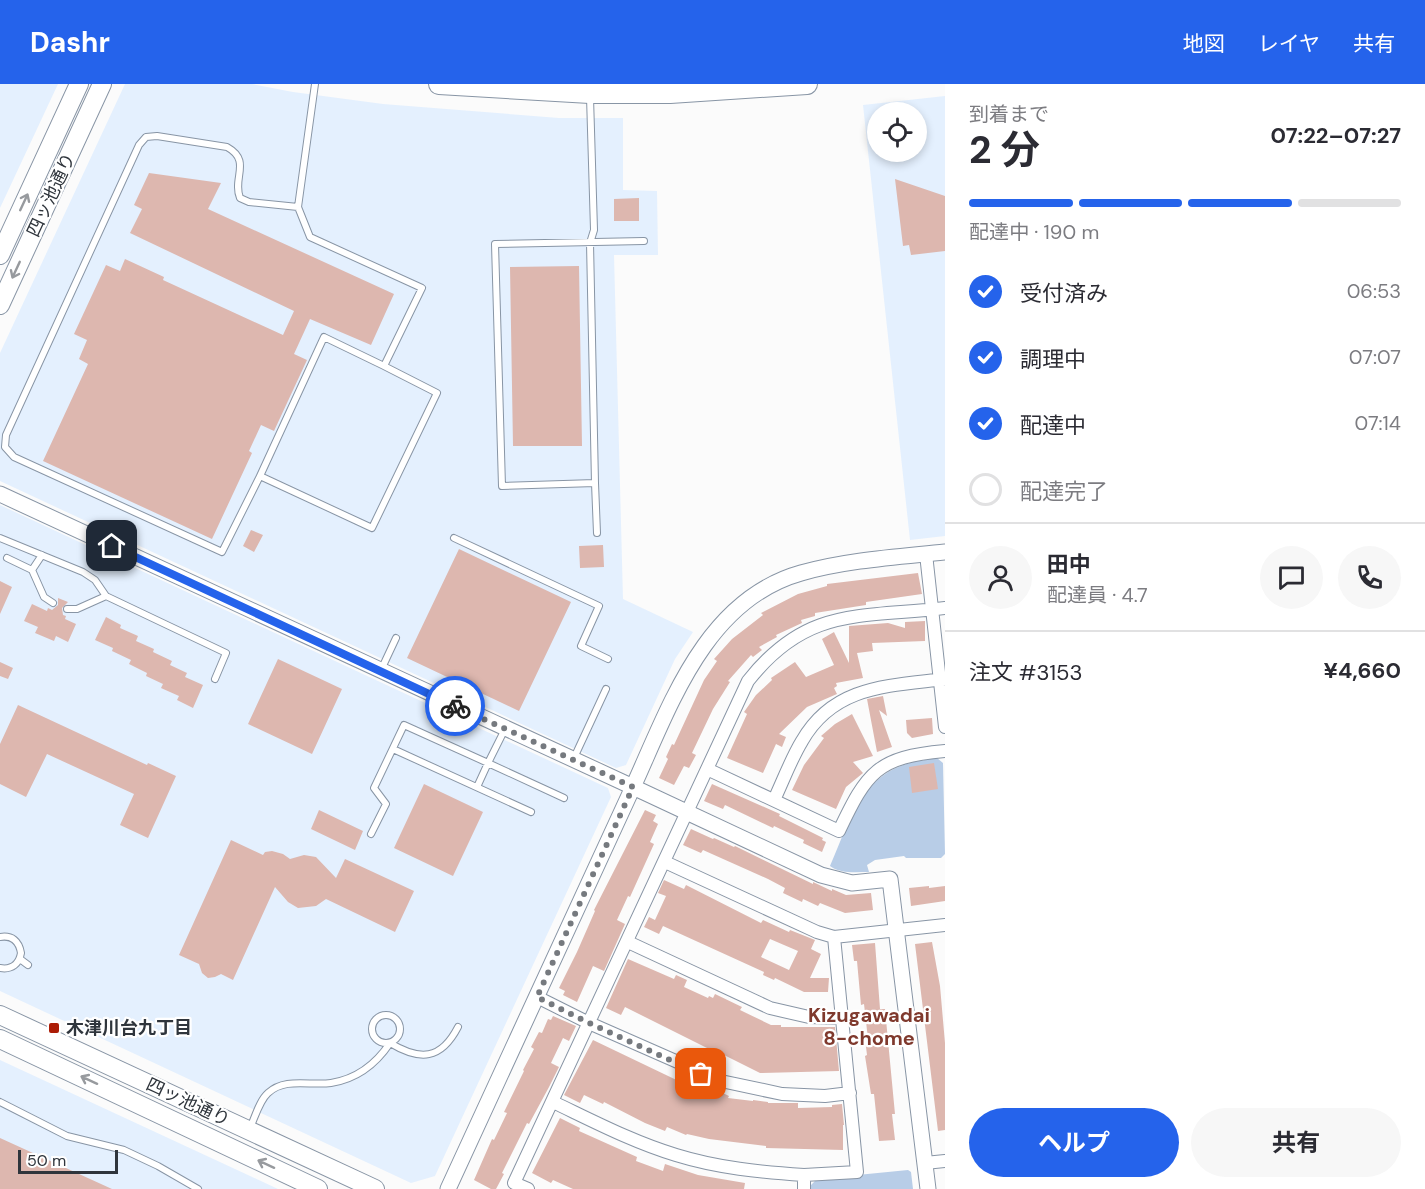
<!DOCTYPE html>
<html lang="ja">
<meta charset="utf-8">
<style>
:root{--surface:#fff;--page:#f7f7f7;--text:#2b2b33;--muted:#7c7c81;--line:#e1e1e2;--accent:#2563eb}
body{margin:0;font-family:"DM Sans","Noto Sans JP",sans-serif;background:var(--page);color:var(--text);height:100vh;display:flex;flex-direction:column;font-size:22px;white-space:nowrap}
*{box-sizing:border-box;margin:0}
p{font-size:20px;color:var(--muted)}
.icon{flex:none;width:33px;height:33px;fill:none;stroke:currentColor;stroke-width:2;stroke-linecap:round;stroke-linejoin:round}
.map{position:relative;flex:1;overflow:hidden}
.side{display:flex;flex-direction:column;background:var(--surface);width:480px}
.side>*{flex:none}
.controls{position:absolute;left:867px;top:18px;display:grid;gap:12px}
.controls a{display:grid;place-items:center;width:60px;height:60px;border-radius:50%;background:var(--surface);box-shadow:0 3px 9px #0003;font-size:30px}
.scale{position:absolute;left:18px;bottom:15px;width:100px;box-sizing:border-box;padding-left:6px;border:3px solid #2f353c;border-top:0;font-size:16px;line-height:21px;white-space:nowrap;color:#2f353c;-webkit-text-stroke:4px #fff;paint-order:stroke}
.pin{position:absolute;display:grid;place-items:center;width:51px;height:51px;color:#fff;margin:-26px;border-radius:12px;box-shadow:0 3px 9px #0006}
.courier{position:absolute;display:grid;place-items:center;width:60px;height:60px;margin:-30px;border:4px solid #2563eb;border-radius:50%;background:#fff;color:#222;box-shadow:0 2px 8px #0007}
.overview em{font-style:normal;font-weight:700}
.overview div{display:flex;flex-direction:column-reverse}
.overview{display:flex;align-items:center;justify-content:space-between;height:102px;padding:0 24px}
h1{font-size:39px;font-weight:700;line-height:45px}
.bar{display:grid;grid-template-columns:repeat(4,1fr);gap:9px 6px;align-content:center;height:72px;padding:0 24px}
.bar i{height:8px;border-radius:4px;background:var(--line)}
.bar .selected{background:var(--accent)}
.bar p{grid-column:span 4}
.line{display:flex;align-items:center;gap:15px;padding:0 24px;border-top:2px solid var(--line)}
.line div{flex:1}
.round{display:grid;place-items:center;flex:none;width:63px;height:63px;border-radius:32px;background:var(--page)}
ol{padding:0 24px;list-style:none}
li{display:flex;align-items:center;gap:18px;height:66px}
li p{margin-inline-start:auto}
li .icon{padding:6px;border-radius:50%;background:var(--accent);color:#fff;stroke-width:4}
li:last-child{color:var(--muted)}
li i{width:33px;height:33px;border:3px solid var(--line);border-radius:50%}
.primary-button{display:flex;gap:12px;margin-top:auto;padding:12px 24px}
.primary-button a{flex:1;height:69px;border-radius:36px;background:var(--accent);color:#fff;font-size:24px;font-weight:700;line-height:69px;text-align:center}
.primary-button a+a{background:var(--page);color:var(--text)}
header{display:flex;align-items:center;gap:36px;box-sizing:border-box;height:84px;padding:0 30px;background:var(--accent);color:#fff}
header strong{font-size:28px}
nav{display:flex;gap:33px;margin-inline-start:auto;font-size:21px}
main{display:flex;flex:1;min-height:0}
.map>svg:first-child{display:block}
.built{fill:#e4f0fe;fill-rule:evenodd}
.green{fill:#b8cde7}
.building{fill:#ddb7af;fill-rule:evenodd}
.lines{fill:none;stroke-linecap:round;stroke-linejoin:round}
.service-casing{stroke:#8895a5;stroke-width:8}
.minor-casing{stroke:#8895a5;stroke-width:14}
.tertiary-casing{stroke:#8895a5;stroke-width:17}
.secondary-casing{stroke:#8895a5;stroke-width:20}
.primary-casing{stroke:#8895a5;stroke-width:22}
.service{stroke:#fff;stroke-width:6}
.minor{stroke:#fff;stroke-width:12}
.tertiary{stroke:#fff;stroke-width:15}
.secondary{stroke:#fff;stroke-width:18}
.primary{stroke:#fff;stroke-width:20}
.oneway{stroke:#979a9e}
.done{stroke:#767a7f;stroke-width:6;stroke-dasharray:0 10.8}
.route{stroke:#2563eb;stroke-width:8}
.poi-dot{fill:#ac1c06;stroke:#fff;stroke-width:2}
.labels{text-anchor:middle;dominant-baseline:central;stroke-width:4.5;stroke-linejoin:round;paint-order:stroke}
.street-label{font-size:18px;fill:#2f353c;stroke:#fff}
.poi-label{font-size:18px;font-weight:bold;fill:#2f353c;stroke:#fff;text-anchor:start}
.neighbourhood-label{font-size:20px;font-weight:bold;fill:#7f392d;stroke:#fff}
</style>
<header>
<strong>Dashr</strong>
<nav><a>地図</a><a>レイヤ</a><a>共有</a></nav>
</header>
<main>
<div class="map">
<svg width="945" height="1105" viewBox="0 0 945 1105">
<rect width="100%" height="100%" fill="#fbfbfb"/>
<path class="built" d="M0,0H58L0,124Z
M125,0H252L293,8L383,20L559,34H623V106L657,107L658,171H614L623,515L693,548L675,575L626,681L616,684L0,397V269Z
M945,12V452L910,456L863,21ZM878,28H916V68H878Z
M0,421L608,704L611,713L435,1092L411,1099L0,907Z
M0,976L278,1105H0Z"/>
<path class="green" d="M937,674L943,679L945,770L941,774H906L904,772L875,776L867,781L869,788C856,788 840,790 830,782C845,748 859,700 896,684C909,678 923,676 937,674Z
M908,1086L911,1088L913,1105H811V1101L817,1095Z"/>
<path class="building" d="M149,89L221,99L208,125L394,210L371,261L310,235L294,270L307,276L274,347L261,341L249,367L252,369L212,455L43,377L88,280L79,275L87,256L74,250L106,181L120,187L125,175L164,193L163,196L283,251L294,227L130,149L142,125L134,121Z
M895,95L945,112V167L911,171L909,161L903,162Z
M639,114V137H614V115Z
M579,182L582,362H513L510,183Z
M251,446L263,451L254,468L243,462Z
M603,461L604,483L580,484L579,462Z
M459,465L571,518L519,627L407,574Z
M918,489L922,510L866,518V521L815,529V532L801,536L802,539L776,551L777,553L759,563L762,566L753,573L751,571L728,597L730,598L713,625L692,669L696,671L689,684L684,682L674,701L659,694L668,675L666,673L672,660L674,661L704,596L717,577L714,575L732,555L763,531L761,529L798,510L827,502V500Z
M0,497L12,503L0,530Z
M58,514L68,518L62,524L63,531L66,532L65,535L76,540L68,558L56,552L54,557L35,549L38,543L24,537L32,520L47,527L48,524L52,526L58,521Z
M106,533L121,541L120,544L138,552L136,557L154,565L153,568L172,577L170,581L187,589L185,593L203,601L193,624L177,616L179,612L161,604L163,600L146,592L147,589L129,580L131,576L112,567L113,564L95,556Z
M925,537V557L872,559L873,567L857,569L863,594L836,599L837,602L834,604L837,610L807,623L779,650L786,653L782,663L776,660L763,689L727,674L747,630L744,628L756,611L772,596L771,594L795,578L806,593L834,581L822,555L834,548L849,579V542L888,539L905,544V538Z
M278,575L342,605L312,670L248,640Z
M0,578L13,584L8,595L0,592Z
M883,612L887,632L879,626L892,663L877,668L867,615Z
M18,621L147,681L148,679L176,692L148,754L120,741L134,710L47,670L26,713L0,700V660Z
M852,630L873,672L853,678L863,689L846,703L836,725L792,706L804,681L824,654L821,652L835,640Z
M932,634L933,650L912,654L907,649L906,636Z
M934,679L938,705L912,709L909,683Z
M424,700L483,728L453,792L394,764Z
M712,700L780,730L779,732L823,754L822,756L826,758L822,768L803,759L804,756L774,742L773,744L725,721L723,725L704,717Z
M319,726L363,747L355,766L311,745Z
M645,726L656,731L653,737L658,740L650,758L654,760L630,813L628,812L617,836L625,840L604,887L593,882L577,918L563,911L565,907L559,904L577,868L595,827L594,826Z
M691,745L713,755L714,754L734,763L735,762L813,800V798L832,807V805L846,811L871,809L873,826L845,829L820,819L818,822L803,815L802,818L783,809L785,804L768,795L703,766L701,769L683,761Z
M231,756L263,771L265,768L272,767L283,770L290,775L304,771L316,773L336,794L345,775L414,807L395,848L326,815L316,822L298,824L288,818L275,803L233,896L221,890L215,893L208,894L202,889L199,880L179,871Z
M664,796L684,805L686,801L761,839L763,836L789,848L790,846L815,856L811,865L821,870L810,894H829L828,908H804L775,894L774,896L763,891L764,888L663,842L659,850L644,843L649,833L655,836L666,812L658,809ZM770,855L798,867L789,886L761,873Z
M929,802V804L945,802V817L911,822L909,804Z
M932,858L940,902L945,959V1046L938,1047L915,860Z
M875,859L880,925H885L895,1030H892L895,1056L879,1057L874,1010H871L865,972L867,971L865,955H868L864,920L861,921L857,877H854L852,861Z
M628,875L674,895L676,891L687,896L684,903L708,914L709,912L713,914L715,910L742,923L740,926L771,941H781V943H835L839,987L760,989L722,970L720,974L709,969L711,966L625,923L621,931L606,924Z
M553,932L576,942L569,957L563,954L551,979L559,983L549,1003L529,1040L527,1039L502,1089L504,1090L496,1105H491L474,1096L492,1055L494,1056L507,1029L504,1028L524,987L523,986L534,965L531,963L539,948L542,949L548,935L551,936Z
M593,956L689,1002L690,999L700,1004L702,999L729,1012L728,1014L753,1017V1016L768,1018V1019H798V1024L832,1023V1021L842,1020L844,1041H843V1066L766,1064V1062L709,1055L687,1050L686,1051L667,1043L665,1047L645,1039L604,1018L603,1020L584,1011L580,1019L564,1011Z
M560,1034L580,1044L579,1047L637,1073L636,1077L663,1087L665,1080L698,1091L745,1099L744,1105H573L553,1096L551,1099L532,1089Z
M0,1054L112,1105H0Z"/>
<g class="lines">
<defs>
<path id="service" d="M590,13L594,146L590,159L595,399L502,402L495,160L644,157
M298,123L249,118L240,114C232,94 252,77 227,63L157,52L146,53L139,61L6,351L5,363L14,373L222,468L260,392L372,444L437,309L384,282L422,204L310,153L298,123L315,0
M260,392L324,253L384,282
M595,399L597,449
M0,454L83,488L95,496L106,512L226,569L215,595
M454,454L599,522L581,562L608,575
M7,474L32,486L44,513L53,519
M32,486L42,471
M67,525H77L106,512
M381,586L396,554
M393,665L531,728
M573,676L606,605
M477,703L488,679L564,714
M371,750L386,720L374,704L404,641L488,679L505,645
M0,853C12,851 19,857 21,869C19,880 12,886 0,884
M20,875L28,881
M372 945a14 14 0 1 1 28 0a14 14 0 1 1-28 0Z
M0,1018L67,1052L124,1066L158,1082L198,1105
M249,1046C255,1034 259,1017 268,1009C285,993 310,1002 331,999C356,995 376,980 390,959C420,977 441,976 458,943"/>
<path id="minor" d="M926,470L945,643
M707,685L839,747C867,688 877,673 945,667
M774,716C783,697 791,675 802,657C834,601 889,602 945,595
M665,778L817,848L834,853L945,841
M628,858L770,924L809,933L842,934
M537,913L589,939L721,997L782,1010L825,1012L850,1009
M553,1018C593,1037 633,1058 676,1071C718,1084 760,1088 804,1091
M925,1079L945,1077
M528,1105L514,1099L748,597C807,522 860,534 945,524
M804,1105V1091L857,1088L834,853"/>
<path id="tertiary" d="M0,410L633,703C670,622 705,516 801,489C847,476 897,473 945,468
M448,1105L633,703L821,791L852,799L890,795L928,1105"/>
<path id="secondary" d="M0,171L79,0
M0,221L102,0
M0,931L375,1105
M0,955L318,1105"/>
<path id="primary" d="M439,0L590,9H670L807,0"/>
</defs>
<use href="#service" class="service-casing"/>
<use href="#minor" class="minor-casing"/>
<use href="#tertiary" class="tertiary-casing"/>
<use href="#secondary" class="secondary-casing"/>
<use href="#primary" class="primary-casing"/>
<use href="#service" class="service"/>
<use href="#minor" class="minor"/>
<use href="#tertiary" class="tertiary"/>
<use href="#secondary" class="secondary"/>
<use href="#primary" class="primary"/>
</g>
<defs><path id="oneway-shaft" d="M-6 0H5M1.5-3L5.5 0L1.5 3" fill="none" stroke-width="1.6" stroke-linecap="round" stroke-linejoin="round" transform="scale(1.5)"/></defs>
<g class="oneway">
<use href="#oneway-shaft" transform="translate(24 118) rotate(-65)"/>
<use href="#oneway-shaft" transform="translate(16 186) rotate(115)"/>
<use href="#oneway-shaft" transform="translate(89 996) rotate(-155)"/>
<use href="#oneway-shaft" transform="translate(266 1080) rotate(-155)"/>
</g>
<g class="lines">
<path class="done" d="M455,622L633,703L537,913L589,939L701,990"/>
<path class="route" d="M112,462L455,622"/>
</g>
<rect class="poi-dot" x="48" y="938" width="12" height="12" rx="3"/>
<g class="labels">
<g class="street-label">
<text transform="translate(51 111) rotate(-65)">四ッ池通り</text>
<text transform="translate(188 1018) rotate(25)">四ッ池通り</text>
</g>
<g class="poi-label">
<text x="66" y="944">木津川台九丁目</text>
</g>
<g class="neighbourhood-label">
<text x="869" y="931">Kizugawadai<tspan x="869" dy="23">8-chome</tspan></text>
</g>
</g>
</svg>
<div class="controls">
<a><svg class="icon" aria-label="locate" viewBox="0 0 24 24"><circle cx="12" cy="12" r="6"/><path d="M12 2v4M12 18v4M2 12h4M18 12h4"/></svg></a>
</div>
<div class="scale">50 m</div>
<div class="pin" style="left:701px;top:990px;background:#ea580c"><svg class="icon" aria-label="bag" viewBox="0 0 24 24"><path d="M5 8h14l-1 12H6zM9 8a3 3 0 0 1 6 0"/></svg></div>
<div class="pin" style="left:112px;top:462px;background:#1f2937"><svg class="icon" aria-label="home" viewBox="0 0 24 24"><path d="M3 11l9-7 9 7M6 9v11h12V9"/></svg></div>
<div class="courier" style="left:455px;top:622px"><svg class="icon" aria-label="bike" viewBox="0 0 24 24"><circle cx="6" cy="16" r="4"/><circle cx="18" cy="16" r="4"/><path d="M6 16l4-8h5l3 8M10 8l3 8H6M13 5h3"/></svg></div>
</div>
<section class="side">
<div class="overview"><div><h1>2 分</h1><p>到着まで</p></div><em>07:22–07:27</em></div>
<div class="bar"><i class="selected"></i><i class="selected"></i><i class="selected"></i><i></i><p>配達中 · 190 m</p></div>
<ol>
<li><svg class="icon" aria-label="check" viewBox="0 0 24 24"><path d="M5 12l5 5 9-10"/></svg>受付済み<p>06:53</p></li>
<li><svg class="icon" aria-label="check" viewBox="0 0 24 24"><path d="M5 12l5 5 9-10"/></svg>調理中<p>07:07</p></li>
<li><svg class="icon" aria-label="check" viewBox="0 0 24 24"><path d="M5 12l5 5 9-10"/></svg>配達中<p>07:14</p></li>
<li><i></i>配達完了</li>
</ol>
<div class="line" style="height:108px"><a class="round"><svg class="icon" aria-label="person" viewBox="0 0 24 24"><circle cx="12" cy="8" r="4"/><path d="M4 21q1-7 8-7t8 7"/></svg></a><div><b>田中</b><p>配達員 · 4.7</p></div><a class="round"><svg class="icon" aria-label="chat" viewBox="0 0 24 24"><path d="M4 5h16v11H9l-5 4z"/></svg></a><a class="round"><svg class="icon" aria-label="phone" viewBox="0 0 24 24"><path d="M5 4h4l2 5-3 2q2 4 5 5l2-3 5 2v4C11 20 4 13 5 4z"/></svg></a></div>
<div class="line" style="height:78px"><div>注文 #3153</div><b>¥4,660</b></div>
<div class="primary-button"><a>ヘルプ</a><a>共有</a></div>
</section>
</main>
